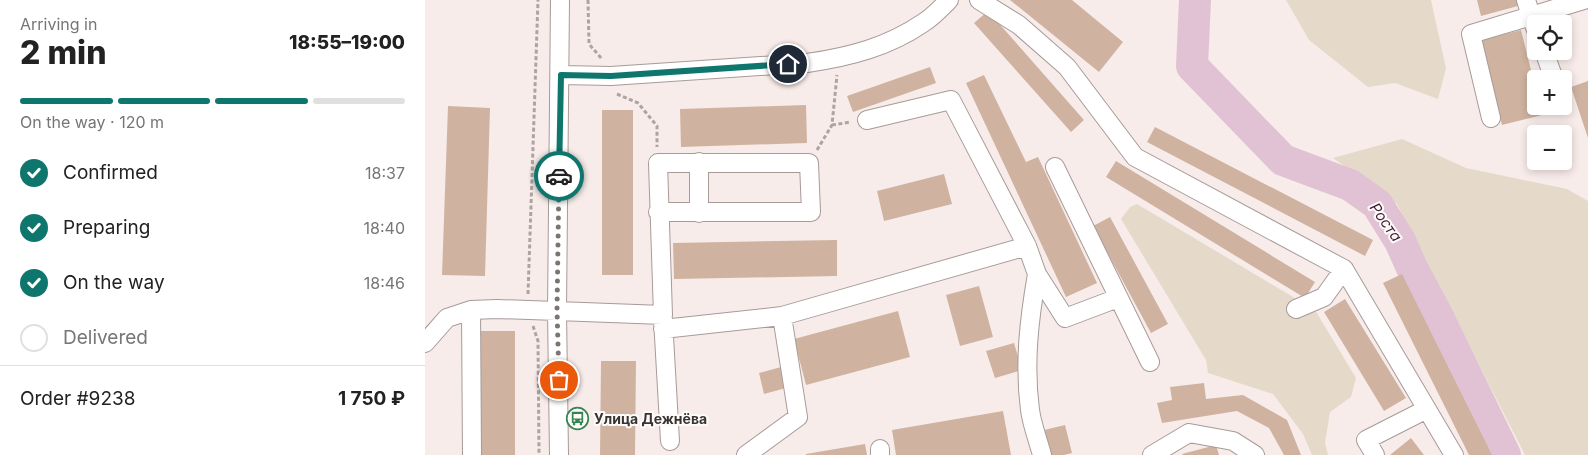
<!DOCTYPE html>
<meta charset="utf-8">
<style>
:root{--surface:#fff;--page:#f2f2f2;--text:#222;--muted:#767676;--line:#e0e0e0;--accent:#0f766e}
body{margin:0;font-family:Inter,sans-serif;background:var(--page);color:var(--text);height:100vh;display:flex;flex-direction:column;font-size:19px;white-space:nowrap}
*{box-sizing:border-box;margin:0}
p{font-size:16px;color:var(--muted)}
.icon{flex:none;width:28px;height:28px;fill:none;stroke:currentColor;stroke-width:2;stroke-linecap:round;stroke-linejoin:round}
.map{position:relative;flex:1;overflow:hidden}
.side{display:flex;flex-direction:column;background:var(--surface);width:425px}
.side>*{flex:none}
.tools{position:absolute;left:1102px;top:15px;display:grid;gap:10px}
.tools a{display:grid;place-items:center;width:45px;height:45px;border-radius:5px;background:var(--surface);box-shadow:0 2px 8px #0003;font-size:25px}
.pin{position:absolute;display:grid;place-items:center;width:42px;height:42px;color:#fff;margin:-21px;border:2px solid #fff;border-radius:50%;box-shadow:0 1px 5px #0007}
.courier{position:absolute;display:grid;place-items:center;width:50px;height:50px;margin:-25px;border:4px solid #0f766e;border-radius:50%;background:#fff;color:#222;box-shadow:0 1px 6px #0007}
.summary em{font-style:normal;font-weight:800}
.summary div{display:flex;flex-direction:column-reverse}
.summary{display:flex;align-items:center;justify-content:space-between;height:85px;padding:0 20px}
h1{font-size:32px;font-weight:800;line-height:38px}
.bar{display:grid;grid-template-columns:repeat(4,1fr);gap:8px 5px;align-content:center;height:60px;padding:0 20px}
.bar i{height:6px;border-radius:4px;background:var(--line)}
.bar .active{background:var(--accent)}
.bar p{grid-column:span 4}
.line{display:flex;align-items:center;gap:12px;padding:0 20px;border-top:1px solid var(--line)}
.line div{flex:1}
ol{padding:0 20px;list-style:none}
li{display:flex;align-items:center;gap:15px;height:55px}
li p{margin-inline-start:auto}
li .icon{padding:5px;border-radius:50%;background:var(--accent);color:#fff;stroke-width:4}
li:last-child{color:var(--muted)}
li i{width:28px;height:28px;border:2px solid var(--line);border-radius:50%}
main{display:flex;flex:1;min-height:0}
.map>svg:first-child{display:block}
.green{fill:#e5dac9}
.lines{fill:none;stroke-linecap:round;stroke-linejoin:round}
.river{stroke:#e1c2d4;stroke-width:32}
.building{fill:#cfb3a0}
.minor-casing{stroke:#a69b99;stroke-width:20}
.path{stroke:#ada4a2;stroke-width:3;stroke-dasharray:4 2.5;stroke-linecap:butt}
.minor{stroke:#fff;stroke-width:18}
.done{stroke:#7c7473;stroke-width:5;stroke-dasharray:0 9}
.route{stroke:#0f766e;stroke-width:6}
.labels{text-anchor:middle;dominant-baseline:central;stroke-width:4;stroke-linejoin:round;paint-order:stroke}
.poi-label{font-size:14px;font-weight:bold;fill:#393433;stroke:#fefcfb;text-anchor:start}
.water-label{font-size:15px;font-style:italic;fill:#451d37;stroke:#fefcfb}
</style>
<main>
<section class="side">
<div class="summary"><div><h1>2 min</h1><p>Arriving in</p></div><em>18:55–19:00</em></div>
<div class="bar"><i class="active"></i><i class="active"></i><i class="active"></i><i></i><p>On the way · 120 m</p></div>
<ol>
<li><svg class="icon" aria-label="check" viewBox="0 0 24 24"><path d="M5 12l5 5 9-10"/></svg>Confirmed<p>18:37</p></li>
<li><svg class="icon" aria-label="check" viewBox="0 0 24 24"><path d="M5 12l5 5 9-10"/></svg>Preparing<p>18:40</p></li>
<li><svg class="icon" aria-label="check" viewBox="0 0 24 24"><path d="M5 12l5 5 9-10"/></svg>On the way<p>18:46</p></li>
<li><i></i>Delivered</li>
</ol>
<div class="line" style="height:65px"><div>Order #9238</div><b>1 750 ₽</b></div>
</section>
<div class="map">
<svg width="1163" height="455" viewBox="0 0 1163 455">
<rect width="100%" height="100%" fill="#f8ecea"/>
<path class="green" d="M861,0H1006L1021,68L1013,99L970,83L943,87L884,40Z
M977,139L1041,168L1142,189L1163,201V455H1100L972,204L908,158Z
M712,204L890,310L931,378L926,397L905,412L900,443L903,455H887L878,434L848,394L783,373L781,360L696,219L705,207Z"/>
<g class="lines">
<path class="river" d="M770,0L767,66L858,160L925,185L952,204L975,241L987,268L1011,313L1080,455"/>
</g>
<path class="building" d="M585,0H647L698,42L674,72Z
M1052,0H1092L1093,6L1056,16Z
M563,11L659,120L646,132L549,23Z
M1096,30L1111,90V106H1115L1117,115L1077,125L1056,40Z
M505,67L511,83L428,112L422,96Z
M559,75L601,162L613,157L672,283L641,297L541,83Z
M1163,81V138L1146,87Z
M381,105L382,143L256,147L255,109Z
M23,106L65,108L60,276L17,275Z
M177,110H208V275H177Z
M730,127L948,240L940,256L722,142Z
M691,161L890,282L880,298L681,177Z
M519,174L527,204L459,221L452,191Z
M685,217L743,324L726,333L668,226Z
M412,240V276L249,279L248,243Z
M977,274L1067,455H1044L958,283Z
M554,286L568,337L535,346L521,295Z
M920,299L981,398L959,411L899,312Z
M473,311L485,357L381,385L369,339Z
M51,331H90V455H51Z
M589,343L597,370L570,378L561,351Z
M176,361H211L210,455H175Z
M356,367L361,388L339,394L334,373Z
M779,383L781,399L818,395L862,420L876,455H859L844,428L812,411L737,423L732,403L747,400L745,387Z
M578,411L586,455H471L467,430Z
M640,425L647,453L639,455H621L615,431Z
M986,438L999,455H965Z
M440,444L442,455H381V454Z
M791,445L794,455H758L757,454Z"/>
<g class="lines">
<defs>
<path id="minor" d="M554,0L594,25L642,67L710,157L919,269L1029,455
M1111,30L1106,16L1159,0
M1119,51L1129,79
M136,75L186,76L382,63C424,57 463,47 498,23C508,17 516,8 524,0
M1066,118L1046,34L1106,16L1101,0
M442,120L526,100L602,246L612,274L640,318L693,298
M274,162V213
M630,167L725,362
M612,274C604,320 599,364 605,410C607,425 613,440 617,455
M871,309L899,297L919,269
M46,310L47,455
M238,319L245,441
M238,329L357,316L602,246
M0,343L22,318L46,310L72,309L132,311L238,315L233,163H384L386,212H233
M455,449V455
M134,455L132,311L135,0
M321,455L373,417L357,316
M727,455L764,433L808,441L830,455
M950,455L941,440L1002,409"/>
</defs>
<use href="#minor" class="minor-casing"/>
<path class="path" d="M163,0L164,44L177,59
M192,94L213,103L232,126V147
M407,125L426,122
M392,150L407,125L412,75
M103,294L113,0
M108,326L113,341L114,455"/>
<use href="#minor" class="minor"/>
</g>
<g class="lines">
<path class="done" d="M134,380L132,310L134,176"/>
<path class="route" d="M134,176L136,75L186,76L363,64"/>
</g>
<defs>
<symbol id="bus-ring" viewBox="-11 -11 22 22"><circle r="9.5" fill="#fefcfb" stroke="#368453" stroke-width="1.5"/><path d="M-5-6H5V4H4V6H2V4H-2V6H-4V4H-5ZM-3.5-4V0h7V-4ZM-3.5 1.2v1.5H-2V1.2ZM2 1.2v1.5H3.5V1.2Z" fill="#368453"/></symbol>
</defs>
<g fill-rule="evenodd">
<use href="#bus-ring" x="140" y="406" width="25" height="25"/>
</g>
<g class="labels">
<g class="poi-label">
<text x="169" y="418">Улица Дежнёва</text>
</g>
<g class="water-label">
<text transform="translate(961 222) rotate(55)">Роста</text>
</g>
</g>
</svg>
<div class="tools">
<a><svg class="icon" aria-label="locate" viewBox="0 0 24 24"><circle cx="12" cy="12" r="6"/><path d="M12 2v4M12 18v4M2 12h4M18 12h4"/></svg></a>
<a>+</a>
<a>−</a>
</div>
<div class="pin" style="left:134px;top:380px;background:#ea580c"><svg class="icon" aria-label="bag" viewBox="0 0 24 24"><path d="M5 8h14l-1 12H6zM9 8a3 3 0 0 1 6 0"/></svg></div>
<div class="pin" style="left:363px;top:64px;background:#1f2937"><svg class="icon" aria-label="home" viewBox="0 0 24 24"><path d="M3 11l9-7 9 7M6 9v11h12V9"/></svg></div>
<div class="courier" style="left:134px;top:176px"><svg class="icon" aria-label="car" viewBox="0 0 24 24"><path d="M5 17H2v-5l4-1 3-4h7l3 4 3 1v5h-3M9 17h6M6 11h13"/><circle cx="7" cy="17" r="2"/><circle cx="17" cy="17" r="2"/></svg></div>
</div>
</main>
